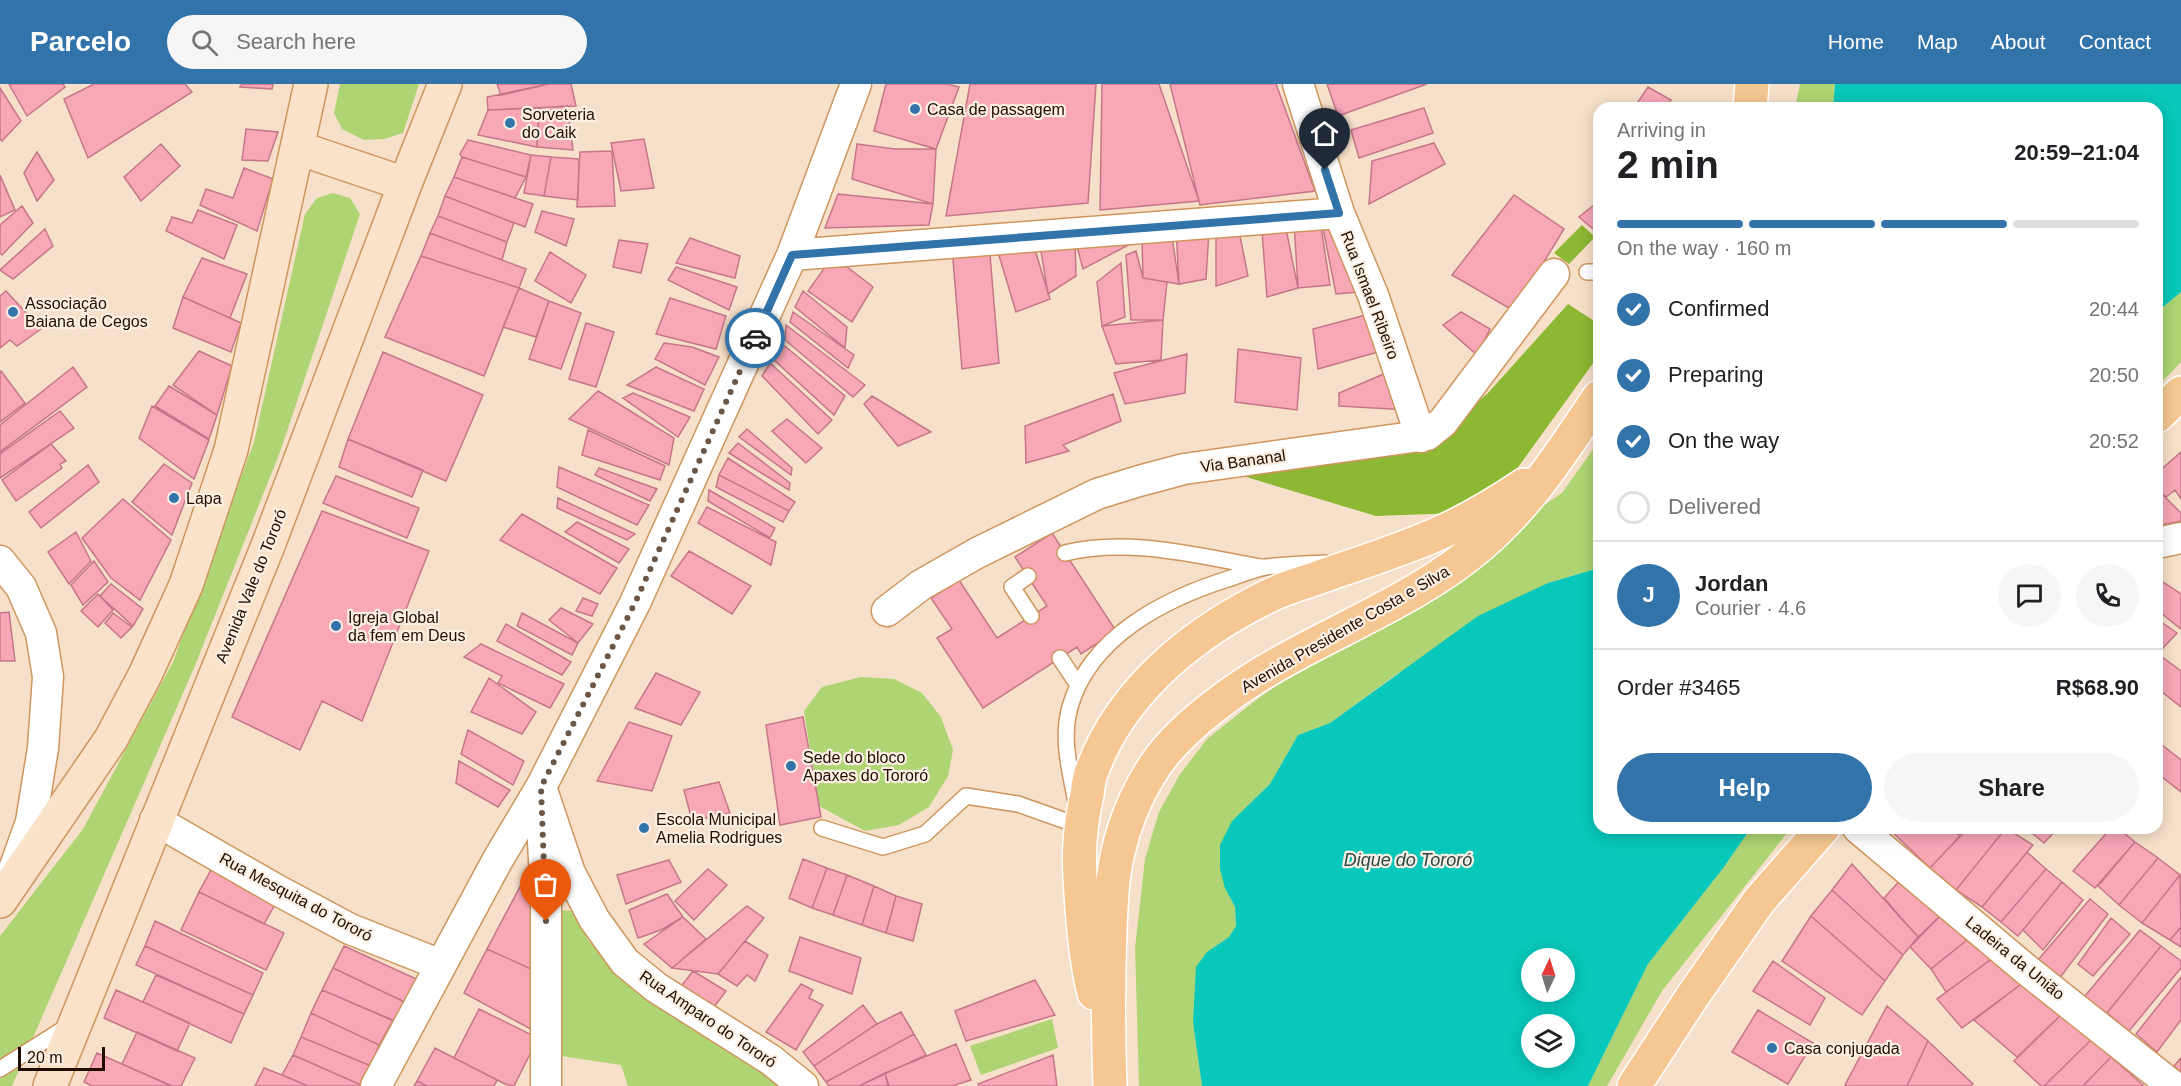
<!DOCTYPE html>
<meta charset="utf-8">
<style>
:root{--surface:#fff;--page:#f6f6f6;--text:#202124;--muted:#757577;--line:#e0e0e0;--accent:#3274aa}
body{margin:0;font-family:Helvetica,sans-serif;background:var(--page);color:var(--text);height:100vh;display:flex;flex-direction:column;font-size:22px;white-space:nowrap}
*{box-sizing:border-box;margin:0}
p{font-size:20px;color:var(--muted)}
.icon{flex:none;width:33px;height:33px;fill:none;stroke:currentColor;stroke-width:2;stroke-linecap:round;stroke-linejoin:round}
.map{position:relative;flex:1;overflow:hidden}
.panel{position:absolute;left:1593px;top:18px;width:570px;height:732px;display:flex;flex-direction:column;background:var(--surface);border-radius:18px;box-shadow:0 3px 15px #0003}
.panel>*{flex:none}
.needle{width:39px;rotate:4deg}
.buttons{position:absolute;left:1521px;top:864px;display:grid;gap:12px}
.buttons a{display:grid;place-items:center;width:54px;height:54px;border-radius:50%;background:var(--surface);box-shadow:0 3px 15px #0003;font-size:30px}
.scale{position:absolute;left:18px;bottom:15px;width:87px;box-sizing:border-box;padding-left:6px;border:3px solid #210d00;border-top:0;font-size:16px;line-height:21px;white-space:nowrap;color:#210d00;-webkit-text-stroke:4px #fbefe4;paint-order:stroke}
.pin{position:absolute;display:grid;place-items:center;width:51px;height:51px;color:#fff;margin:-62px -26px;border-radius:50% 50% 50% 0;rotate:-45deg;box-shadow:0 0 6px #0007}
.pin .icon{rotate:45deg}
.courier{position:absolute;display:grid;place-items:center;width:60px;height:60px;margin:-30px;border:4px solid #3274aa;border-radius:50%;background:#fff;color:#222;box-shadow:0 2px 8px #0007}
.summary em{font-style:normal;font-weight:800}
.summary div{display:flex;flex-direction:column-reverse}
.summary{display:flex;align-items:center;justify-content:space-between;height:102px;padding:0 24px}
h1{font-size:39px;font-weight:800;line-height:45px}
.bar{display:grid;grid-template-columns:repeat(4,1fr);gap:9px 6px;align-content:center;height:72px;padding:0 24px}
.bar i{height:8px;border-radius:4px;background:var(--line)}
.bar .selected{background:var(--accent)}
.bar p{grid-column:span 4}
.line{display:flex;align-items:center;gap:15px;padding:0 24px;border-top:2px solid var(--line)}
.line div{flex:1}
.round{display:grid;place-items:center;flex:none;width:63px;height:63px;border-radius:32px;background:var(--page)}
ol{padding:0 24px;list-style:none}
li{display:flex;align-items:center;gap:18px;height:66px}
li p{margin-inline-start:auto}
li .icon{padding:6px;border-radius:50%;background:var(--accent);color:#fff;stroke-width:4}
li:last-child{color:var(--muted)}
li i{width:33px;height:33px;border:3px solid var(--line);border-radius:50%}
.action{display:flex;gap:12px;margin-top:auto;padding:12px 24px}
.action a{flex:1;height:69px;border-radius:36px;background:var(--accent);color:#fff;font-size:24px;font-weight:800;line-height:69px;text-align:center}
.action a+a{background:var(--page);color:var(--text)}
header{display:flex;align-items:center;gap:36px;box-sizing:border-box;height:84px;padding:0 30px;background:var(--accent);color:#fff}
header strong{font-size:28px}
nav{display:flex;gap:33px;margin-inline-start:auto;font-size:21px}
.search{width:420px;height:54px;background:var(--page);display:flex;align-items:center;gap:15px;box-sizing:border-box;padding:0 21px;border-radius:33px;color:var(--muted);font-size:22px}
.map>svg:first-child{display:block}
.green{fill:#afd473}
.forest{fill:#8cb834}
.water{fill:#07c8ba;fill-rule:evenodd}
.building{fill:#f8a7b7;stroke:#c57788;stroke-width:1.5}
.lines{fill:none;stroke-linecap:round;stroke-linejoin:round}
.lane-casing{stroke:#ce965d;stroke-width:18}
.street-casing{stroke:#ce965d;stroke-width:33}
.secondary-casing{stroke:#ce965d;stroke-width:36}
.primary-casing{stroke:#fff;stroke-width:36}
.lane{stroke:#fff;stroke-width:15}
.street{stroke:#fff;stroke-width:30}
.secondary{stroke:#fae3c9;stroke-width:33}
.primary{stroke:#f6c792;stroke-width:33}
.done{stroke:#6c5746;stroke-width:6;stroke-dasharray:0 10.8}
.route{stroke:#3274aa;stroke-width:8}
.poi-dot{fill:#3274aa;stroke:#fbefe4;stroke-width:2}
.labels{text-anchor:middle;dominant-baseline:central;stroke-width:4.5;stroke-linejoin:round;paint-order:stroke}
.poi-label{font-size:16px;fill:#210d00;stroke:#fbefe4;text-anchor:start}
.street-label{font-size:16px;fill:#210d00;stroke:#fbefe4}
.water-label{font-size:18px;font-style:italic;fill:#294945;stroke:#fbefe4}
</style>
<header>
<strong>Parcelo</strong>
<div class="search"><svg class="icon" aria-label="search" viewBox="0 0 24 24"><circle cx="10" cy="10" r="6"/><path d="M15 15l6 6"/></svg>Search here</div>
<nav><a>Home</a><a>Map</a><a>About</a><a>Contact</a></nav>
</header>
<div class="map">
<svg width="2181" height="1002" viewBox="0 0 2181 1002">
<rect width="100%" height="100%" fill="#f7e0c9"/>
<path class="green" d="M340,0H419L403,49L384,55L364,56L342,45L334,29Z
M1800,0H1835L1833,24H1795Z
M333,109L350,114L360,130L280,368L194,584L12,1002H0V852L83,745L173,578L254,358L305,130L317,114Z
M2181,208V278L2157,303V228Z
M1599,357V484L1548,499L1397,590L1330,639L1298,651L1270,700L1232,737L1225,804L1235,823L1236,842L1229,853L1207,868L1193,939L1202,1002H1139L1135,864L1145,775L1159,728L1180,690L1208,654L1260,613L1562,409Z
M861,593L894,595L922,609L941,633L953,666L948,692L929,723L899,741L865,747L819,722L804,627L822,603Z
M1751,744H1791L1662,907L1607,1002H1588L1648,880L1724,783Z
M559,826L575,827L588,856L617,891L693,944L784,1002H628L621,981L561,972Z
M1052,935L1058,964L981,991L970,962Z"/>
<path class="forest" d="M1582,141L1595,153L1569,180L1554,169Z
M1568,220L1599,240V271L1511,393L1458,429L1376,432L1233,389L1435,354L1488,309Z"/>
<path class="water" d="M1835,0H2181V208L2157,228V24H1833Z
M1599,484V744H1751L1724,783L1648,880L1588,1002H1202L1193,939L1196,883L1207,868L1229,853L1236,842L1235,823L1225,804L1220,785V761L1232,737L1270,700L1298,651L1330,639L1478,532L1548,499ZM1532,874H1564V908H1532ZM1532,940H1564V974H1532Z"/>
<path class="building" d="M9,0H63L65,3L27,32Z
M94,0H185L192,8L88,74L64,15Z
M242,0H273L272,5L240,3Z
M497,0H549L501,11Z
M549,0H571L576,22L488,26L487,13Z
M886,0H947L959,3L936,65L874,47Z
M970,0H1096L1088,119L946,132Z
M1102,0H1159L1199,117L1100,126Z
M1170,0H1276L1315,107L1200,121Z
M1327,0H1427L1338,32Z
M1648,3L1671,16L1664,24H1634Z
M0,4L21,37L2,57L0,55Z
M567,22L573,66L537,63L539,24Z
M539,24L537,63L478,51L488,26Z
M1424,24L1433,49L1359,74L1351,46Z
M246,45L278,48L268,77L242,76Z
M644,55L654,104L621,107L611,59Z
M468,56L531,71L526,93L462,73L460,70Z
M1434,59L1445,80L1369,120L1372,77Z
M161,60L180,82L141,117L124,93Z
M857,60L895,65H936L933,120L852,95Z
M612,67L615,122L577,123L580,68Z
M37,68L54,96L37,117L24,89Z
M531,71L551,73L544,112L524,109Z
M462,73L526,93L515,114L454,93Z
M551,73L579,75L578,116L544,112Z
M244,84L273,95L257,147L200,121L206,105L233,114Z
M0,91L15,126L0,133Z
M454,93L533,120L525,143L445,112Z
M838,110L933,120L929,141L825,144Z
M1514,111L1564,145L1514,227L1452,191Z
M445,112L514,139L507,158L438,132Z
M1594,121L1599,125V150L1579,133Z
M22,122L33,139L2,171L0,169V141Z
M198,126L237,141L224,175L166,147L172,133L192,139Z
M542,127L574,135L566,162L535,148Z
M1319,130L1330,201L1298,204L1294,138Z
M1335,130L1369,207L1336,210L1322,139Z
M438,132L507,158L502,176L430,149Z
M1261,135H1284L1298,204L1267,213Z
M1216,141L1238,142L1248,192L1216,202Z
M1176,144L1209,147L1206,195L1179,200Z
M45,145L53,162L13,195L0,186Z
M1171,146L1179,200L1143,194L1142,153Z
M430,149L526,185L519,204L421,172Z
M690,154L740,172L735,194L676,179Z
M1039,155H1075L1076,192L1048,210Z
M1075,155L1134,158L1083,185Z
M619,156L648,160L641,189L613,183Z
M1032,156L1050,215L1016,228L995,158Z
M989,159L999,279L962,285L952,164Z
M1136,167L1143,194L1167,198L1163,236H1131L1126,171Z
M550,168L586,191L571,219L535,197Z
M421,172L519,204L484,292L385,253Z
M833,172L873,203L852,238L808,207Z
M202,174L247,190L230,234L183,213Z
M1121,179L1125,233L1102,242L1097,198Z
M676,183L737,203L729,226L668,196Z
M519,204L549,217L536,253L503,243Z
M6,207L41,245L17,262L10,256L0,264V212Z
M803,207L847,243L845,264L795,223Z
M183,213L241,239L231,268L173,244Z
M670,214L726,232L716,265L656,250Z
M549,217L581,229L561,285L529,275Z
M793,228L854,271L848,284L790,238Z
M1461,228L1490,245L1477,271L1443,241Z
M1373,229L1378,268L1318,285L1313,245Z
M1163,236L1161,276L1116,280L1102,242Z
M586,239L614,248L596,303L569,295Z
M786,241L865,301L853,313L785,256Z
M664,259L692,263L719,273L705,301L655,275Z
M781,259L845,312L834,331L772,274Z
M1238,265L1301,274L1297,326L1235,318Z
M199,267L232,282L217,331L173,301Z
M383,268L483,311L446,397L348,355Z
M1187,270L1185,309L1125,320L1114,289Z
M770,279L832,336L818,350L762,292Z
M73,283L87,303L0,368V341Z
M656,283L704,305L694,327L627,301Z
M1,287L25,319L0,338V288Z
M1386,289L1408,326L1339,322V309Z
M169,302L217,331L209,355L155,322Z
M598,307L674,354L669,381L569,335Z
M633,309L690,333L678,353L623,314Z
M1113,310L1121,337L1063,361L1069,367L1026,379L1025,342Z
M872,312L931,348L898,362L864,320Z
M152,322L209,356L194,395L139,354Z
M60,327L74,344L0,394V370Z
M787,335L822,364L806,379L772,347Z
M747,345L792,384L791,391L739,353Z
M588,346L665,382L660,396L582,371Z
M348,355L423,386L412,413L339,383Z
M738,359L790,399L789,406L729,369Z
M51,360L66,377L60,380L62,384L16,417L2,396Z
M2181,368V415L2175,406L2166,413L2157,405V389Z
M728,374L795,418L789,427L719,391Z
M164,380L192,399L172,451L132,418Z
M88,381L99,398L41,444L29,428Z
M559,383L649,421L637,441L557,403Z
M599,384L657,405L650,417L595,391Z
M719,391L789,427L783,438L716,403Z
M336,392L419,424L407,454L323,419Z
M2157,405L2181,429V437L2157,442Z
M709,406L775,444L770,454L708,417Z
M558,414L635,450L627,456L557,424Z
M123,415L171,456L140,516L111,494L82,454Z
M707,423L776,458L771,481L698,439Z
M322,427L429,467L362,637L322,617L300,666L232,633Z
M522,430L617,484L600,510L500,456Z
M577,438L629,465L619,479L565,448Z
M76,448L91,477L69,500L48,468Z
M1052,449L1116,547L1081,570L1077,563L983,624L937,554L952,545L931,514L959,496L997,554L1047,522L1015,473Z
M689,467L751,502L732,530L671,492Z
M94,477L108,498L83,521L71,501Z
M2157,494L2181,510V545L2157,526Z
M111,500L143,525L133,542L100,512Z
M98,510L113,526L98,543L81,527Z
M583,514L598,520L592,532L576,527Z
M561,524L593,540L578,559L549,536Z
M9,528L15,577H0V529Z
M113,529L132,543L121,554L105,539Z
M522,529L578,559L572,571L517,542Z
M2157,535L2177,549L2161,566L2157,563Z
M506,540L571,578L562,591L497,557Z
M481,560L564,600L550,624L498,599L502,592L464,573Z
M2162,573L2181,587V623L2157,604V579Z
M656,589L700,608L681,641L635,624Z
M489,594L536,628L522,650L471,628Z
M803,633L821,733L780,741L766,641Z
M629,638L672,652L652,707L597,697Z
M468,646L524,677L513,701L461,670Z
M2157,657L2181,676V708L2157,689Z
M459,677L510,706L498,723L456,699Z
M719,698L730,729L692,737L684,706Z
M1888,744H1951L1960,752L1930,784Z
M1951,744H1968L1960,752Z
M1968,744H2006L1956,806L1930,784Z
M2006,744L2033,761L1982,823L1956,806Z
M2026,744H2058L2044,759Z
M2111,744H2118L2135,758L2095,804L2073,787Z
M2135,758L2158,774L2119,821L2098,802Z
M2027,768L2046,785L2001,838L1982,823Z
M2158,774L2180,791L2142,839L2119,821Z
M803,775L827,784L812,824L789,814Z
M669,776L681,798L626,820L617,791Z
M1852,780L1918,853L1903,871L1832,806Z
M212,784L277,817L264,840L199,808Z
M827,784L847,791L833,831L812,824Z
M708,785L727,801L694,836L675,817Z
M2046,785L2062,798L2018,852L2001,838Z
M847,791L874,802L862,841L833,831Z
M2180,791L2181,843L2170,856L2142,839Z
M1904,792L1945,827L1918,853L1884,814Z
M2062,798L2083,816L2043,866L2023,846Z
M521,801L534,805L531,885L487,865Z
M874,802L896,812L886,849L862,841Z
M1832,806L1903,871L1885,897L1811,832Z
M199,808L284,849L266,886L181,846Z
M667,810L683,833L661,846L638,854L629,826Z
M896,812L922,820L913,857L886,849Z
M2090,815L2108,830L2059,895L2038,876Z
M747,822L764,834L718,890L672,884Z
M1945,827L1972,852L1931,885L1910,863Z
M1811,832L1885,897L1862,931L1782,877Z
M683,833L706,855L672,884L644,860Z
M2111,834L2130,850L2093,892L2078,880Z
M155,837L263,889L253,911L145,862Z
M2181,843V863L2170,856Z
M2140,846L2161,862L2107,929L2084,913Z
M1972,852L1993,874L1946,908L1931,885Z
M800,853L861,874L852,910L789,887Z
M745,857L768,871L755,897L747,891L737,902L718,890Z
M145,862L253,911L244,930L136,881Z
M344,862L423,898L411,921L333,884Z
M2161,862L2181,877V884L2129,947L2107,929Z
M487,865L531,885L538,949L464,909Z
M1993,874L2024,898L1962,944L1937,915Z
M1773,877L1825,914L1810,941L1753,907Z
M333,884L411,921L403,941L322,906Z
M693,887L726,907L714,923L682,901Z
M156,891L244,930L231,959L143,918Z
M2181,893V936L2157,968L2136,950Z
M1035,896L1055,931L966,957L955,927Z
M2024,898L2064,928L2017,973L1974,936Z
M801,900L813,906L809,914L823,921L796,966L766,948Z
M116,906L190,939L177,967L104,934Z
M322,906L393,936L379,961L311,929Z
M863,921L877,940L814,982L803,968Z
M1887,922L1928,957L1907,1002H1847L1845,1001Z
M479,925L538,954L514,1002L505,1000L454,974Z
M1758,926L1813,959L1788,1000L1732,968Z
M901,928L914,950L826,998L814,982L877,940Z
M2064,928L2093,954L2044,1002H2041L2014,977Z
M311,929L379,961L371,982L301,953Z
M137,948L195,974L181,1002H172L122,980Z
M914,950L926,971L859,1002H829L826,998Z
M301,953L371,982L361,1001L293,971Z
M2093,954L2111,973L2083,1002H2044Z
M1928,957L1973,1000L1970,1002H1907Z
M956,960L971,996L952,1002H889L885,989Z
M435,964L497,996L494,1002H427L417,997Z
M97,969L122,980L171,1002H92L84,998Z
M293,971L361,1001V1002H308L282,991Z
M1053,971L1057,1002H980L978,1000Z
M2111,973L2143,1001V1002H2083Z
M2181,974V989L2174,982Z
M264,984L282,991L308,1002H255Z
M885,989L888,1002H859Z
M417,997L427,1002H414Z"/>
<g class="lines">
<defs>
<path id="lane" d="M1587,188H1599
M1065,469C1129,453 1198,472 1261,483
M1028,492L1012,503L1031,532
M1060,574L1078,601
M1076,718C1070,687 1061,655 1070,623C1090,552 1166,514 1231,494C1242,490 1254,485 1266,483C1285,480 1306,480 1325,479
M822,744L883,763L925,750L966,712L1018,720L1080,742
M0,985L68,942"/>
<path id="street" d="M1298,0L1339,129L1373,211L1421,353
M792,171L1339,129
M2157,459L2181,454
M0,477L21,503L41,549L48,593L43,664L31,738L13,788
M887,527L921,501L977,469L1097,410L1139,397L1184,385L1427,351L1443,338L1554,190
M541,703L570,789L594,835L625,878L657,904L771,976L803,1002
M155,736L277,806L350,845L441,881
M542,739L546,813V1002
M1858,744L2028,887L2173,1002
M376,1002L497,777L541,703L635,519L792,171L856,0"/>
<path id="secondary" d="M298,64L405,100
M0,817L111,655L145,591L186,501L231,366L311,0
M50,1002L269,459L405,100L445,0"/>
<path id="primary" d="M1750,24L1752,0
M2157,332L2181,309
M1094,909C1086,877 1083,843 1081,810C1078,774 1079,745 1087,711C1088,702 1089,692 1093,684C1124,603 1198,545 1275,509C1288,503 1303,499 1317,494C1354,481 1392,469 1428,454C1462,440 1493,422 1524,401
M1110,1002C1108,950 1108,898 1110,846C1111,820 1112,793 1118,768C1124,742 1135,714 1149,691C1177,642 1247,596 1296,570C1359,536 1428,507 1482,460C1530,419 1564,365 1599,313
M1634,1002L1692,913L1759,817L1823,744"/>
</defs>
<use href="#lane" class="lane-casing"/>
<use href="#street" class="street-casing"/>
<use href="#secondary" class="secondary-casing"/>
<use href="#primary" class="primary-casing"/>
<use href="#lane" class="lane"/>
<use href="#street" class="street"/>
<use href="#secondary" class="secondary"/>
<use href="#primary" class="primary"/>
</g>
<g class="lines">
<path class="done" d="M546,837L541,703L635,519L755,254"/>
<path class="route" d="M755,254L792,171L1339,129L1325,86"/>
</g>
<g class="poi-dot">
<circle cx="915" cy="25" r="6"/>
<circle cx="510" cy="39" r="6"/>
<circle cx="13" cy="228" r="6"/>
<circle cx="174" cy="414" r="6"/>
<circle cx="336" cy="542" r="6"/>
<circle cx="791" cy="682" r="6"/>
<circle cx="644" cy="744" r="6"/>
<circle cx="1772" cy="964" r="6"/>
</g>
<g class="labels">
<g class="poi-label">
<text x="927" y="25">Casa de passagem</text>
<text x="522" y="30">Sorveteria<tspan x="522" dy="18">do Caik</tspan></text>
<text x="25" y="219">Associação<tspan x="25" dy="18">Baiana de Cegos</tspan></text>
<text x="186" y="414">Lapa</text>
<text x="348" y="533">Igreja Global<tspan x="348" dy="18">da fem em Deus</tspan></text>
<text x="803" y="673">Sede do bloco<tspan x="803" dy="18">Apaxes do Tororó</tspan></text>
<text x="656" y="735">Escola Municipal<tspan x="656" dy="18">Amelia Rodrigues</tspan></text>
<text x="1784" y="964">Casa conjugada</text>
</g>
<g class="street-label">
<text transform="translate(1370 211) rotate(69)">Rua Ismael Ribeiro</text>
<text transform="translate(1243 377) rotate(-8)">Via Bananal</text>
<text transform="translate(251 502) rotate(-68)">Avenida Vale do Tororó</text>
<text transform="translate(1345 545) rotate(-30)">Avenida Presidente Costa e Silva</text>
<text transform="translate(296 813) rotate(28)">Rua Mesquita do Tororó</text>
<text transform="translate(2015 874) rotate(39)">Ladeira da União</text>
<text transform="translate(708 935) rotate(34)">Rua Amparo do Tororó</text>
</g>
<g class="water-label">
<text x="1408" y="776">Dique do Tororó</text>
</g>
</g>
</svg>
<div class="buttons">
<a><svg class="needle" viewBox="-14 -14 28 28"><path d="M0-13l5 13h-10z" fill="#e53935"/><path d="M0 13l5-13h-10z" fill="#757577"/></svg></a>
<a><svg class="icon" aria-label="layers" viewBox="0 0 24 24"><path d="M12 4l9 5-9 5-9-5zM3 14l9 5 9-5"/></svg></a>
</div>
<div class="scale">20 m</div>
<div class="pin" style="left:546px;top:837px;background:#ea580c"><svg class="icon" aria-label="bag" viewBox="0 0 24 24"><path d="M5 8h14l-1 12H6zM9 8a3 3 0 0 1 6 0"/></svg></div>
<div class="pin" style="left:1325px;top:86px;background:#1f2937"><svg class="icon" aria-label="home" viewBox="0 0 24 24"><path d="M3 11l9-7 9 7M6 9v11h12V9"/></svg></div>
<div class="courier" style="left:755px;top:254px"><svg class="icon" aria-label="car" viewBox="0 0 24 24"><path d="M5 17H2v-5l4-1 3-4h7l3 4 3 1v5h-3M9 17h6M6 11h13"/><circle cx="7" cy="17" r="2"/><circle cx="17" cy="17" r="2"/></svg></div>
<section class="panel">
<div class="summary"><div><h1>2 min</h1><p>Arriving in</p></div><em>20:59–21:04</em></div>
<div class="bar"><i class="selected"></i><i class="selected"></i><i class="selected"></i><i></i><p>On the way · 160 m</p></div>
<ol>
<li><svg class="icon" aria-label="check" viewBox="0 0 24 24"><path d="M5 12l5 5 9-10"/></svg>Confirmed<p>20:44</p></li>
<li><svg class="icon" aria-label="check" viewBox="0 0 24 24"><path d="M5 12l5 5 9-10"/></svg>Preparing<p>20:50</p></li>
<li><svg class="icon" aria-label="check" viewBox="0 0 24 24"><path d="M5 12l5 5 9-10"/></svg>On the way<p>20:52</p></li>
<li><i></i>Delivered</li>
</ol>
<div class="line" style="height:108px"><b class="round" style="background:var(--accent);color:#fff">J</b><div><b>Jordan</b><p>Courier · 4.6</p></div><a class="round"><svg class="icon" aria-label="chat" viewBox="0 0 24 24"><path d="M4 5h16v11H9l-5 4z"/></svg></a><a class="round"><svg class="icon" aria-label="phone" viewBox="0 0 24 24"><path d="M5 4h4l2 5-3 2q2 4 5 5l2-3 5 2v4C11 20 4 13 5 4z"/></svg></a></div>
<div class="line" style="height:78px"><div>Order #3465</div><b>R$68.90</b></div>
<div class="action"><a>Help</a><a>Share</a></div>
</section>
</div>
